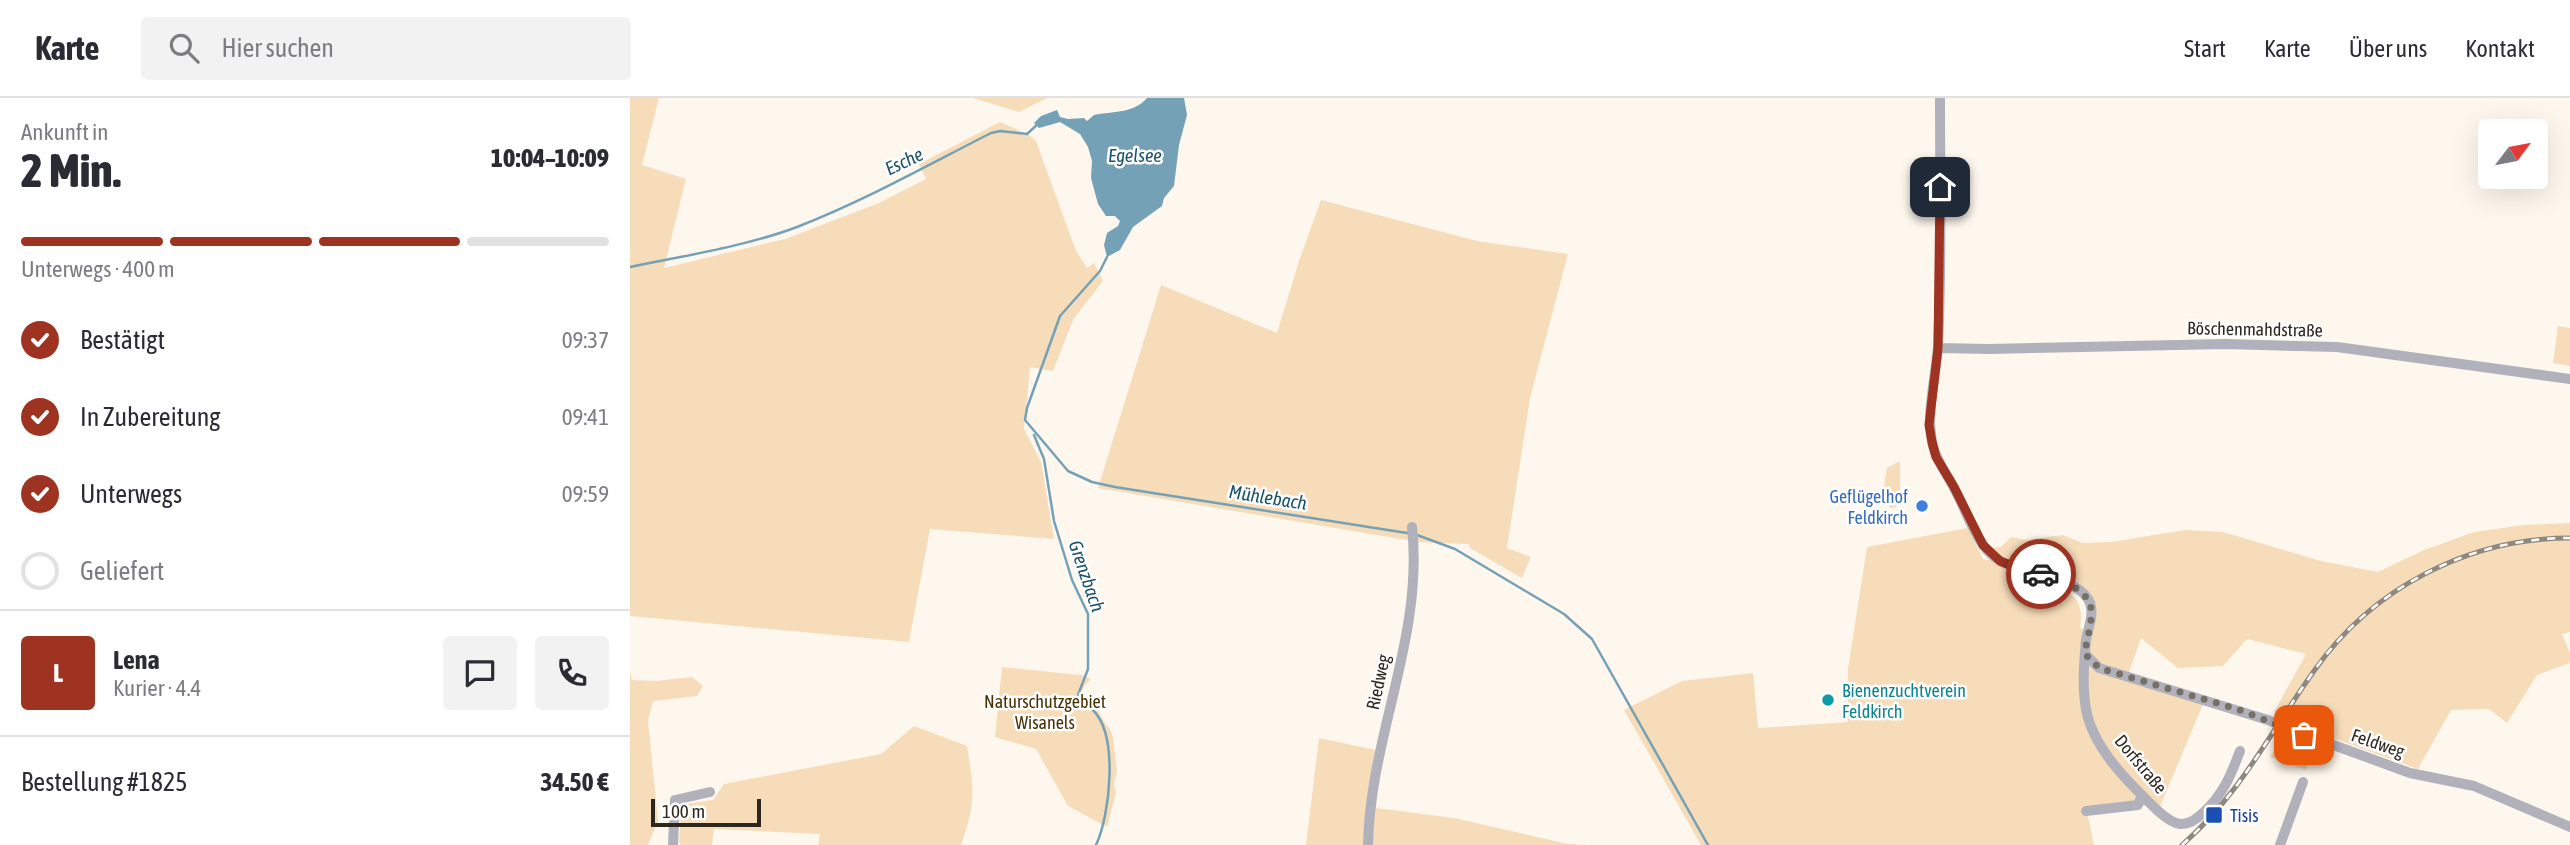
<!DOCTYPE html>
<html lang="de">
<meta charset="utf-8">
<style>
:root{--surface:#fff;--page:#f2f2f3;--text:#2b2b33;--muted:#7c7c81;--line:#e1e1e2;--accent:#9d3320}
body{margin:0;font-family:"Asap Condensed",sans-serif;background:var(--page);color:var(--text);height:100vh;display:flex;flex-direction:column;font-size:26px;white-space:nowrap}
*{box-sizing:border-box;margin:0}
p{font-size:23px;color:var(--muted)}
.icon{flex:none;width:38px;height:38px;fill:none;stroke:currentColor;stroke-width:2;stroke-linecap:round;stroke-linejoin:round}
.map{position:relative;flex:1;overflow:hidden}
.side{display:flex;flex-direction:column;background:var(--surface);width:630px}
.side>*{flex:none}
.needle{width:46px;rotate:58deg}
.buttons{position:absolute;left:1848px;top:21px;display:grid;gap:14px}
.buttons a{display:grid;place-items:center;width:70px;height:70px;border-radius:7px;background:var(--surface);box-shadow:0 7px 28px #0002;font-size:35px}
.scale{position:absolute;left:21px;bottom:18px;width:110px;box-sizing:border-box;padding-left:7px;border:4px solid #2d271e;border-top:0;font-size:19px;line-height:24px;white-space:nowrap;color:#2d271e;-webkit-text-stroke:5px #fff;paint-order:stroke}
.pin{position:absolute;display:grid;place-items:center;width:60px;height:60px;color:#fff;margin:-30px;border-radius:14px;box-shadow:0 4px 10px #0006}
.courier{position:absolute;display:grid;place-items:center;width:70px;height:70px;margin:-35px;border:5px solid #9d3320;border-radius:50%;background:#fff;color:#222;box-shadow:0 2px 9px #0007}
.headline em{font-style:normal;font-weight:800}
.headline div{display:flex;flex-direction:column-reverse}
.headline{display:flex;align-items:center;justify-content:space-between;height:119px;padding:0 21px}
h1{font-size:46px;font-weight:800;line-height:52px}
.bar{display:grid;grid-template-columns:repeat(4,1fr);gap:10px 7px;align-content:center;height:84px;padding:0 21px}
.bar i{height:9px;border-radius:5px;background:var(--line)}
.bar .current{background:var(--accent)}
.bar p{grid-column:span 4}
.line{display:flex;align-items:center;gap:18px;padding:0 21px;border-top:2px solid var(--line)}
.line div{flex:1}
.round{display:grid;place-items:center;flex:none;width:74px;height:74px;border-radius:7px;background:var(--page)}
ol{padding:0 21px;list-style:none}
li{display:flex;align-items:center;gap:21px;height:77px}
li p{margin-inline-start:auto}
li .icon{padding:7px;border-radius:50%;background:var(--accent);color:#fff;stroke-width:4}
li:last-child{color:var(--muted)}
li i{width:38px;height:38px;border:4px solid var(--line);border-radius:50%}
header{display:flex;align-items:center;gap:42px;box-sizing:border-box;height:98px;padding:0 35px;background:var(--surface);border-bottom:2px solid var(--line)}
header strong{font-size:33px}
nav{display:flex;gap:38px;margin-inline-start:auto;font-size:24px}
.search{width:490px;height:63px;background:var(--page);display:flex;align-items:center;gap:18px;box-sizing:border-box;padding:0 24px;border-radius:7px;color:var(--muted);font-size:26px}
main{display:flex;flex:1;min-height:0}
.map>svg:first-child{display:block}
.green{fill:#f6dcb9;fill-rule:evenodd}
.water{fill:#75a1b7}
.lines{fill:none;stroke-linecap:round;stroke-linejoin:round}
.stream{stroke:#75a1b7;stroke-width:2.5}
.minor{stroke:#b1b1bc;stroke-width:10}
.rail-casing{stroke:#8e887f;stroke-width:5}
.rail{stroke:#fff;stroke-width:2.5;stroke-dasharray:8;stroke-linecap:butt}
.minor-bridge{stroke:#b1b1bc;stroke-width:10}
.done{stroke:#767067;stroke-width:7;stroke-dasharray:0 12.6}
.route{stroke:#9d3320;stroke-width:9}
.shop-dot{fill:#3f7fe0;stroke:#fff;stroke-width:2.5}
.culture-dot{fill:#0f9aa8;stroke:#fff;stroke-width:2.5}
.transit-dot{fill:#1a4fb4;stroke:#fff;stroke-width:2.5}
.labels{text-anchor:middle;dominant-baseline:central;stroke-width:5;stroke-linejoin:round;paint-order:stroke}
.street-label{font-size:18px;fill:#2d271e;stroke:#fff}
.shop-label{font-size:18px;fill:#366cbe;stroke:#fff;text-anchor:end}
.culture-label{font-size:18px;fill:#0d838f;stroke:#fff;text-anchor:start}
.park-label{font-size:18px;fill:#482e00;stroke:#fff}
.transit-label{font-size:18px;fill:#164399;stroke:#fff;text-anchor:start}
.water-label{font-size:19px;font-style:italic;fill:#19526a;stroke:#fff}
</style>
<header>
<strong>Karte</strong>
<div class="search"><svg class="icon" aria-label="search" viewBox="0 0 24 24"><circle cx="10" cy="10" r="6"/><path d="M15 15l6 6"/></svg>Hier suchen</div>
<nav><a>Start</a><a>Karte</a><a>Über uns</a><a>Kontakt</a></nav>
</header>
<main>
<section class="side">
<div class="headline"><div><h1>2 Min.</h1><p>Ankunft in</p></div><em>10:04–10:09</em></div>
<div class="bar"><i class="current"></i><i class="current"></i><i class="current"></i><i></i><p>Unterwegs · 400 m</p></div>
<ol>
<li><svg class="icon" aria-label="check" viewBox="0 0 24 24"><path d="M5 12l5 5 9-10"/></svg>Bestätigt<p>09:37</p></li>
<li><svg class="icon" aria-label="check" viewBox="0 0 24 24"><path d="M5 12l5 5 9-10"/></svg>In Zubereitung<p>09:41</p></li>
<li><svg class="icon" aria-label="check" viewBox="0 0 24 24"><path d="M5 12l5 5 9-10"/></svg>Unterwegs<p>09:59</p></li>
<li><i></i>Geliefert</li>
</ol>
<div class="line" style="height:126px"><b class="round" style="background:var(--accent);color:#fff">L</b><div><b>Lena</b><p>Kurier · 4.4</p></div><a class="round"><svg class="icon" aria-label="chat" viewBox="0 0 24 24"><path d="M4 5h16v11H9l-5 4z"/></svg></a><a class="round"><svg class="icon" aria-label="phone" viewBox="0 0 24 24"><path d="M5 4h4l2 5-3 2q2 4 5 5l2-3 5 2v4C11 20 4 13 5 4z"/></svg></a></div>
<div class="line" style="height:91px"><div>Bestellung #1825</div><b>34.50 €</b></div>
</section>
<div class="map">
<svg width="1940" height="747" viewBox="0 0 1940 747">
<rect width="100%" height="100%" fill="#fef7ee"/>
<path class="green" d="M0,0H29L12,67L56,81L34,170L155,141L249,105L296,81L289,66L370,24L399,37L406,43L446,153L457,170L464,165L473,183L444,220L423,273L400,269L394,331L411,364L424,441L300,431L279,544L0,518Z
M343,0H417L389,14Z
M691,102L847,143L938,156L900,300L877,450L901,459L892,480L840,450L839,446L788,444L468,390L531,187L647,235L669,163Z
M1928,228L1940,230V268L1923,265Z
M1270,363V398L1266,409L1260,410C1252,398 1254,384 1257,370Z
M1940,425V534L1932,536L1940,555V565L1907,577L1877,625L1859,611L1821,612L1788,671L1692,636L1644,614L1676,556L1617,541L1593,568L1548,570L1511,540L1497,580L1574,604L1529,711L1513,698L1507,706L1457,714L1464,747H1071L994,612L1052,583L1123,575L1128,630L1218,624V571L1237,449L1338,430L1353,461L1364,463L1361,450L1371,449L1381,439L1396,442L1432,437L1453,445L1481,444L1555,432L1593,434L1691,463L1748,474L1794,452L1844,434L1894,427ZM1405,446H1413L1442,459L1433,479L1463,512L1455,532L1450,530C1453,510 1450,497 1428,491L1429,486L1416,477L1418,470C1410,463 1399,462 1392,455Z
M372,569L451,577L461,581C453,589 448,594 455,605L467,608C470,623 480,627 483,639L487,674L484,686L486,695L477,729L438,708L406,651L365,639Z
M0,573L2,582L25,583L62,579L73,588L67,598L23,603L18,623L28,723L18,747H0Z
M284,628L337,648C344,690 346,706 331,747H188L190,736L84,731L82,747H51L49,743L51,716L54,706L83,702L94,686L251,656Z
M1656,635L1684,645L1673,653L1668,643L1658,648L1663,661L1670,658L1671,662L1681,658L1676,672L1640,659Z
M689,640L750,653L746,710L824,720L938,746L957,747H676Z"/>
<path class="water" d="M517,0H554L557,17L549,47L544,88L534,100L532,108L503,129L490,152L477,159L474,147L477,135L488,128L490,123L485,118H476L468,106L461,80L462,63L458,49L450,36L430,24L409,30L404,25L411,18L427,12L430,19L438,21L454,20L457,23L464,17C483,13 503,16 517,0Z"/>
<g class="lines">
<path class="stream" d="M477,159L470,173L430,218L397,310L395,322L438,373L462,384L485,389L777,435
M0,169C53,158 117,148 167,129C234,103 298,67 361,35L370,33L397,36L409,25
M404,337L414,361L424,423L442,482L458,516V571L448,597C453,608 457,605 463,612C489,638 480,717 466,747
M787,437L825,451L934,516L962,541L1078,747"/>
<path class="minor" d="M1310,0C1310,83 1312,166 1308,248C1306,281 1295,315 1303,348C1307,364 1317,376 1324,390C1334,408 1341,430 1353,447C1357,453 1365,460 1372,464C1396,476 1443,478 1458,501C1466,513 1458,530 1456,542C1454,565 1452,589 1456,611C1463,651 1500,686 1528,713C1545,728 1555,732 1573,715C1593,697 1601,677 1610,653
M1308,250L1359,251L1595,246L1707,249L1940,281
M1455,556L1469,570L1638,622
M1657,630L1780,675L1844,688L1940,729
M1456,713L1508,707L1512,697
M43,747L45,702L80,694
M738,747C740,638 794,539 782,429
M1650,747L1673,684"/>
<defs>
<path id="rail" d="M1552,747C1612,694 1639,636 1684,573C1742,490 1839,440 1940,440"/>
</defs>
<use href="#rail" class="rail-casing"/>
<use href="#rail" class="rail"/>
<path class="minor-bridge" d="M1638,622L1657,630"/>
</g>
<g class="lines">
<path class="done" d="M1411,476C1428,480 1458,491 1461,510C1463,524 1456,542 1455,556L1469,570L1607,611L1674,637"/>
<path class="route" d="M1310,89L1308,250L1299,327L1302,344L1306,359L1324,389L1353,447L1370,463L1395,473L1411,476"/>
</g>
<circle class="shop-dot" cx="1292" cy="408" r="7"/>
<circle class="culture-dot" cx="1198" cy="602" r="7"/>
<rect class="transit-dot" x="1575" y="708" width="18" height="18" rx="3.5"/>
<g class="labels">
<g class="street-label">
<text transform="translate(1625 231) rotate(1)">Böschenmahdstraße</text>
<text transform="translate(748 584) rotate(-78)">Riedweg</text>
<text transform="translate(1748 645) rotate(19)">Feldweg</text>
<text transform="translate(1511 666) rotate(50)">Dorfstraße</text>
</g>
<g class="shop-label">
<text x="1278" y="398">Geflügelhof<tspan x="1278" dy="21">Feldkirch</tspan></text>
</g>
<g class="culture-label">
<text x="1212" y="592">Bienenzuchtverein<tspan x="1212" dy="21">Feldkirch</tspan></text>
</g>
<g class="park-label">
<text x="415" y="603">Naturschutzgebiet<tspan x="415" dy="21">Wisanels</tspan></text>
</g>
<g class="transit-label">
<text x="1600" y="717">Tisis</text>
</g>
<g class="water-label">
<text x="505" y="57">Egelsee</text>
<text transform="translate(274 63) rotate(-25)">Esche</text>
<text transform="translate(638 399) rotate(9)">Mühlebach</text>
<text transform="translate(457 478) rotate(71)">Grenzbach</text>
</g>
</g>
</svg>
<div class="buttons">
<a><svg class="needle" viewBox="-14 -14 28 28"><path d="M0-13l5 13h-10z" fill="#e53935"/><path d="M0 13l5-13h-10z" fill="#7c7c81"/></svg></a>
</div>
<div class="scale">100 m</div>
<div class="pin" style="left:1674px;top:637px;background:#ea580c"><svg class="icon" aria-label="bag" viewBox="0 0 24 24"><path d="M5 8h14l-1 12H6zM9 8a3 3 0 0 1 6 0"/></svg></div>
<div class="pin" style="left:1310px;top:89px;background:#1f2937"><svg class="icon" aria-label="home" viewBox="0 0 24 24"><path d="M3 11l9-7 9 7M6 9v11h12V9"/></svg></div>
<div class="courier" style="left:1411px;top:476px"><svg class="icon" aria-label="car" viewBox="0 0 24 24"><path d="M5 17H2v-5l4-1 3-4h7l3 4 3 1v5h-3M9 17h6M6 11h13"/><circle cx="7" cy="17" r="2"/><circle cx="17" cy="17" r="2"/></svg></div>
</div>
</main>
